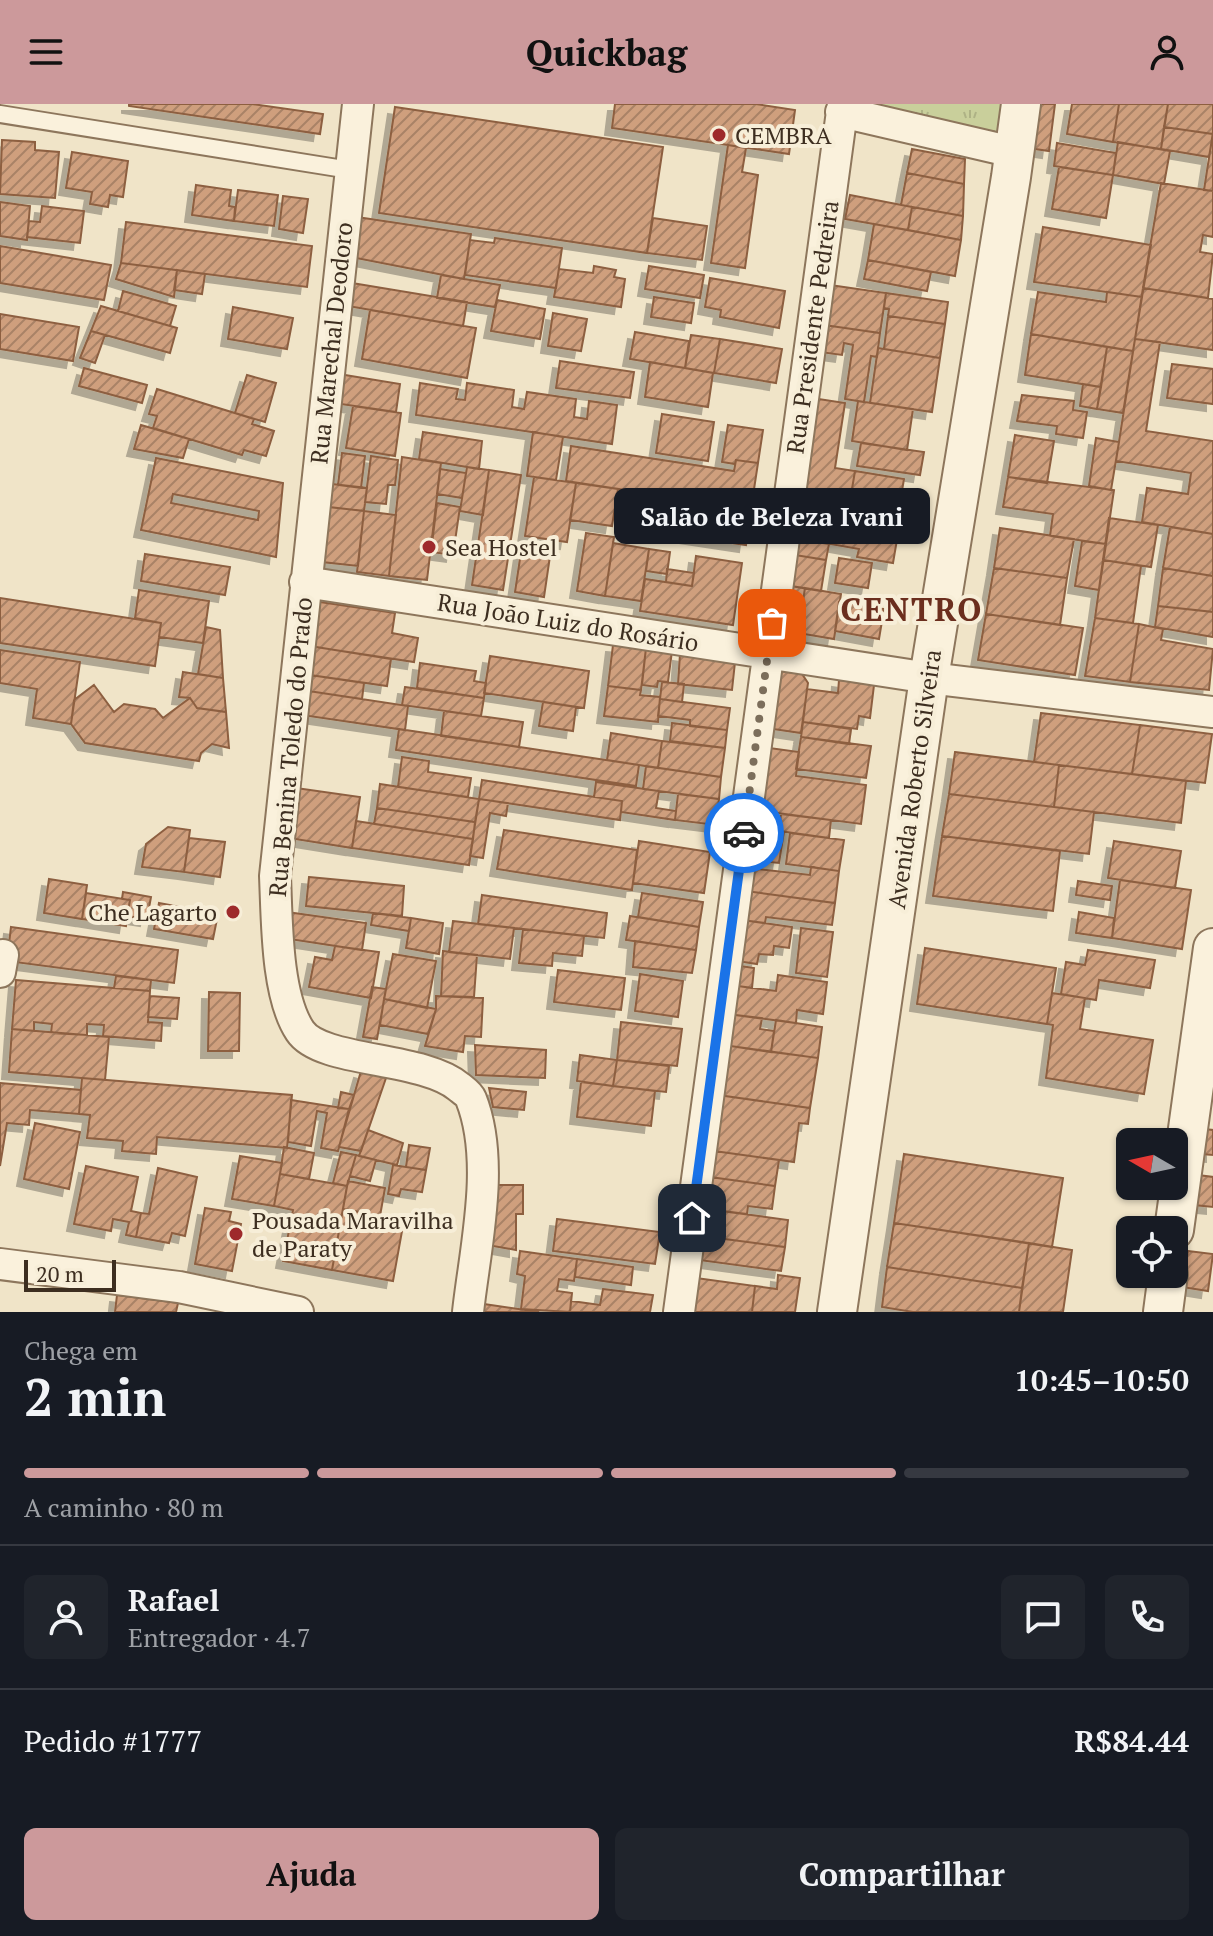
<!DOCTYPE html>
<html lang="pt">
<meta charset="utf-8">
<style>
:root{--surface:#171b24;--page:#20242c;--text:#f1f3f6;--muted:#9ea1a6;--line:#363941;--accent:#cc999b}
body{margin:0;font-family:"PT Serif",serif;background:var(--page);color:var(--text);height:100vh;display:flex;flex-direction:column;font-size:30px;white-space:nowrap}
*{box-sizing:border-box;margin:0}
p{font-size:26px;color:var(--muted)}
.icon{flex:none;width:44px;height:44px;fill:none;stroke:currentColor;stroke-width:2;stroke-linecap:round;stroke-linejoin:round}
.map{position:relative;height:1208px;overflow:hidden}
.drawer{display:flex;flex-direction:column;background:var(--surface);flex:1}
.drawer>*{flex:none}
.needle{width:52px;rotate:279deg}
.controls{position:absolute;left:1116px;top:1024px;display:grid;gap:16px}
.controls a{display:grid;place-items:center;width:72px;height:72px;border-radius:12px;background:var(--surface);box-shadow:0 2px 6px #0004;font-size:40px}
.scale{position:absolute;left:24px;bottom:20px;width:92px;box-sizing:border-box;padding-left:8px;border:4px solid #3d2e20;border-top:0;font-size:22px;line-height:28px;white-space:nowrap;color:#3d2e20;-webkit-text-stroke:6px #f7eed8;paint-order:stroke}
.pin{position:absolute;display:grid;place-items:center;width:68px;height:68px;color:#fff;margin:-34px;border-radius:16px;box-shadow:0 4px 12px #0006}
.courier{position:absolute;display:grid;place-items:center;width:80px;height:80px;margin:-40px;border:6px solid #1a73e8;border-radius:50%;background:#fff;color:#222;box-shadow:0 2px 10px #0007}
.bubble{position:absolute;height:56px;border-radius:12px;background:var(--surface);box-shadow:0 2px 6px #0004;font-size:26px;font-weight:700;line-height:56px;text-align:center}
.overview em{font-style:normal;font-weight:700}
.overview div{display:flex;flex-direction:column-reverse}
.overview{display:flex;align-items:center;justify-content:space-between;height:136px;padding:0 24px}
h1{font-size:52px;font-weight:700;line-height:60px}
.bar{display:grid;grid-template-columns:repeat(4,1fr);gap:12px 8px;align-content:center;height:96px;padding:0 24px}
.bar i{height:10px;border-radius:6px;background:var(--line)}
.bar .current{background:var(--accent)}
.bar p{grid-column:span 4}
.line{display:flex;align-items:center;gap:20px;padding:0 24px;border-top:2px solid var(--line)}
.line div{flex:1}
.round{display:grid;place-items:center;flex:none;width:84px;height:84px;border-radius:12px;background:var(--page)}
.cta{display:flex;gap:16px;margin-top:auto;padding:16px 24px}
.cta a{flex:1;height:92px;border-radius:12px;background:var(--accent);color:#111;font-size:32px;font-weight:700;line-height:92px;text-align:center}
.cta a+a{background:var(--page);color:var(--text)}
header{display:flex;justify-content:space-between;align-items:center;height:104px;padding:0 24px;background:var(--accent);color:#111;font-size:36px;font-weight:700}
.map>svg:first-child{display:block}
.park{fill:url(#park-tufts)}
.building{fill:url(#building-hatch);stroke:#8d5f41;stroke-width:2;fill-rule:evenodd;filter:url(#shadow)}
.lines{fill:none;stroke-linecap:round;stroke-linejoin:round}
.service-casing{stroke:#8d765c;stroke-width:20}
.minor-casing{stroke:#8d765c;stroke-width:34}
.tertiary-casing{stroke:#8d765c;stroke-width:42}
.service{stroke:#faf1dc;stroke-width:16}
.minor{stroke:#faf1dc;stroke-width:30}
.tertiary{stroke:#faf1dc;stroke-width:38}
.done{stroke:#7c6e5b;stroke-width:8;stroke-dasharray:0 14.4}
.route{stroke:#1a73e8;stroke-width:10}
.poi-dot{fill:#9e2a2b;stroke:#f7eed8;stroke-width:3}
.labels{text-anchor:middle;dominant-baseline:central;stroke-width:8;stroke-linejoin:round;paint-order:stroke}
.poi-label{font-size:24px;fill:#3d2e20;stroke:#f7eed8;text-anchor:start}
.street-label{font-size:24px;fill:#3d2e20;stroke:#f7eed8}
.district-label{font-size:32px;font-weight:bold;letter-spacing:2px;fill:#6b2e1e;stroke:#f7eed8}
</style>
<header><svg class="icon" aria-label="menu" viewBox="0 0 24 24"><path d="M4 6h16M4 12h16M4 18h16"/></svg>Quickbag<svg class="icon" aria-label="person" viewBox="0 0 24 24"><circle cx="12" cy="8" r="4"/><path d="M4 21q1-7 8-7t8 7"/></svg></header>
<div class="map">
<svg width="1213" height="1208" viewBox="0 0 1213 1208">
<defs>
<pattern id="park-tufts" width="24" height="20" patternUnits="userSpaceOnUse" patternTransform="scale(2)"><rect width="24" height="20" fill="#c9cf9b"/><path d="M3 7l-1-3M5 7V3M7 7l1-3M15 17l-1-3M17 17v-4M19 17l1-3" fill="none" stroke="#aeb285"/></pattern>
<pattern id="building-hatch" width="6" height="6" patternUnits="userSpaceOnUse" patternTransform="scale(2)"><rect width="6" height="6" fill="#cf9f7d"/><path d="M-1 1l2-2M0 6l6-6M5 7l2-2" fill="none" stroke="#a98266"/></pattern>
<filter id="shadow"><feDropShadow dx="-7" dy="7" stdDeviation="0" flood-color="#0004"/></filter>
</defs>
<rect width="100%" height="100%" fill="#f0e4c8"/>
<path class="park" d="M865,0H1002L996,35Z"/>
<path class="building" d="M129,0H252L323,10L320,30L129,2Z
M615,0H756L795,6L789,50L612,24Z
M1027,0H1055L1049,47L1021,43Z
M1072,0H1119L1113,38L1067,30Z
M1119,0H1168L1161,45L1113,38Z
M1168,0H1213V30L1164,23Z
M395,3L663,43L647,149L379,109Z
M1164,23L1213,30L1209,53L1161,45Z
M1213,28V87L1204,86Z
M2,36L35,38V46L59,48L55,94L0,90Z
M1118,38L1170,47L1164,80L1113,71Z
M1057,39L1116,49L1113,71L1054,62Z
M728,41L746,44L742,68L758,71L745,164L711,159Z
M912,45L965,55L964,80L907,69Z
M72,48L128,57L123,93L110,91L108,103L90,100L92,88L66,84Z
M1059,63L1113,71L1106,114L1052,105Z
M907,69L964,80L963,112L901,101Z
M1161,79L1213,87V133L1203,131L1200,148L1213,150L1208,194L1143,184Z
M196,81L231,86L229,102L235,103L234,117L192,111Z
M238,86L278,91L274,122L234,117Z
M850,91L912,103L908,126L845,115Z
M283,92L308,95L303,129L279,125Z
M0,98L30,102L27,136L0,132Z
M42,102L84,107L80,139L27,133L29,117L40,118Z
M912,103L963,112L961,136L908,126Z
M357,113L471,130L464,175L351,153Z
M653,114L707,122L702,156L647,149Z
M126,118L312,142L307,183L121,159Z
M874,120L961,136L955,172L868,156Z
M1043,123L1151,141L1142,193L1034,178Z
M495,134L562,144L556,184L465,171L470,136L494,139Z
M0,142L111,161L104,196L0,179Z
M868,156L931,168L927,187L864,175Z
M121,159L177,166L174,193L116,175Z
M594,162L616,166L614,173L625,175L621,203L554,193L559,165L593,169Z
M649,162L704,171L700,194L645,185Z
M177,166L205,170L202,190L174,186Z
M441,171L500,181L495,203L437,194Z
M710,174L785,187L779,224L720,213L721,206L705,203Z
M352,179L467,198L463,222L348,202Z
M830,181L886,189L880,229L824,221Z
M1143,184L1213,195V246L1135,235Z
M123,187L176,202L170,222L118,207Z
M1038,188L1106,198L1107,188L1142,193L1133,247L1031,230Z
M886,189L948,198L945,220L888,212L889,205L884,204Z
M654,193L694,199L691,219L651,213Z
M497,196L545,205L540,235L491,227Z
M101,202L177,224L170,249L91,227Z
M233,203L293,214L287,245L228,235Z
M370,206L476,224L467,274L362,255Z
M553,209L587,215L581,247L548,242Z
M0,210L79,223L73,257L0,245Z
M888,212L945,220L940,254L884,245Z
M824,221L880,229L877,253L871,252L864,298L845,295L853,241L844,239L842,251L820,248Z
M91,227L105,231L95,259L80,254Z
M635,228L689,237L685,264L630,255Z
M1031,230L1107,243L1101,283L1025,271Z
M691,231L720,235L714,269L685,264Z
M720,235L782,245L776,279L714,269Z
M1135,235L1160,238L1146,327L1213,337V430L1142,418L1147,384L1188,390L1191,369L1116,357Z
M1107,243L1133,247L1123,309L1097,305Z
M878,244L940,254L932,308L870,299Z
M560,257L634,268L630,294L556,284Z
M650,258L713,269L708,303L645,293Z
M1172,260L1213,265V300L1167,294Z
M84,264L147,281L142,299L79,282Z
M339,270L400,280L396,308L334,299Z
M247,271L276,279L265,318L235,309Z
M420,279L458,285L456,295L465,296L467,279L514,286L512,303L524,305L527,288L576,295L574,313L587,315L589,297L617,301L612,340L416,311Z
M1083,280L1101,283L1097,305L1080,302Z
M157,285L254,315L252,320L274,327L266,352L244,346L242,351L153,324L157,312L149,310Z
M1022,291L1074,297L1073,306L1087,308L1083,334L1056,330L1057,322L1017,317Z
M812,294L845,299L835,364L855,367L850,397L797,388Z
M858,297L913,305L907,346L852,337Z
M353,302L401,309L395,352L346,344Z
M662,310L714,318L708,357L656,349Z
M141,321L189,335L183,354L134,345Z
M728,321L763,326L758,359L736,356L735,360L722,358Z
M423,328L482,337L479,365L419,355Z
M533,328L563,333L556,376L527,372Z
M1015,331L1054,337L1047,379L1008,373Z
M1096,334L1119,338L1111,386L1089,382Z
M861,339L924,348L920,371L857,362Z
M571,342L734,367L736,356L758,359L751,405L566,377Z
M342,349L365,352L361,384L338,381Z
M371,352L398,356L395,381H388L386,400L365,398Z
M402,353L441,359L427,476L389,472Z
M156,354L283,379L276,453L141,426ZM173,390L259,407L258,416L171,399Z
M467,363L489,366L483,411L460,407Z
M440,365L466,369L462,394L437,390Z
M489,366L521,371L503,486L472,481Z
M855,367L904,375L899,404L850,397Z
M534,373L576,379L567,438L525,432Z
M1008,373L1114,386L1106,440L1050,432L1053,410L1003,403Z
M576,379L618,385L612,422L570,416Z
M332,380L367,384L364,407L329,403Z
M677,394L751,405L746,441L672,430Z
M814,398L901,412L893,459L857,453L859,445L808,436Z
M437,399L460,403L453,451L431,448Z
M329,403L364,407L358,462L322,458Z
M364,407L396,411L389,472L357,468Z
M1109,414L1158,421L1151,463L1103,456Z
M1170,423L1213,430V472L1163,464Z
M1000,424L1074,435L1067,474L994,464Z
M586,429L614,433L605,492L577,487Z
M792,434L829,440L826,456L789,450Z
M1082,437L1106,440L1099,486L1075,482Z
M613,439L649,445L641,497L605,492Z
M649,445L670,448L667,470L646,467Z
M521,448L550,452L544,493L515,488Z
M145,450L230,463L225,491L141,477Z
M789,450L826,456L821,487L784,481Z
M696,452L742,459L733,521L640,507L645,475L692,482Z
M839,454L872,459L868,484L835,479Z
M1103,456L1141,462L1133,519L1095,514Z
M994,464L1067,474L1060,521L986,510Z
M1163,464L1213,472V508L1158,502Z
M667,465L694,469L692,482L666,478Z
M784,481L805,484L798,529L777,525Z
M805,484L841,490L834,535L798,529Z
M139,486L209,497L203,539L159,533L161,519L135,514Z
M0,494L161,519L155,562L0,539Z
M313,497L395,509L392,529L418,534L414,558L315,543Z
M839,498L884,505L879,535L835,527Z
M1158,502L1213,508V533L1155,523Z
M986,510L1083,524L1075,571L978,556Z
M1095,514L1139,520L1130,578L1085,572Z
M1139,520L1163,525L1161,536L1213,545L1209,586L1130,578Z
M206,523L220,526L223,574L198,570Z
M613,541L646,544L641,586L608,582Z
M310,542L391,555L387,582L310,571Z
M646,544L672,547L668,578L658,577L657,583L642,581Z
M0,546L80,558L71,620L33,614L37,585L0,579Z
M680,550L735,558L732,586L678,580Z
M490,552L589,567L584,604L484,589Z
M420,559L476,567L474,577L486,579L484,594L417,584Z
M773,566L802,570L808,579L801,629L766,624Z
M183,568L223,574L226,608L197,604L190,594L179,593Z
M310,571L364,579L362,595L308,587Z
M839,576L874,581L870,614L859,612L857,625L803,618L807,585L838,589Z
M662,578L684,580L682,598L660,595Z
M94,581L114,608L124,600L155,605L163,614L190,594L197,604L226,608L229,644L212,640L201,649L199,657L85,639L71,620L74,596Z
M608,582L641,586L640,591L660,593L658,618L604,612Z
M405,583L484,594L481,612L402,601Z
M302,586L408,602L405,626L302,611Z
M660,595L730,604L727,626L690,622V616L658,612Z
M543,598L576,603L573,627L539,622Z
M444,607L523,618L519,643L441,632Z
M1041,609L1140,621L1132,670L1034,658Z
M803,618L851,625L849,640L801,633Z
M672,619L727,626L725,644L670,637Z
M1140,621L1212,630L1205,679L1132,670Z
M399,625L639,661L636,682L396,646Z
M611,629L662,637L658,664L607,656Z
M801,633L871,642L866,674L796,665Z
M662,637L725,644L721,673L658,664Z
M762,643L799,648L796,672L866,681L861,720L754,706Z
M955,648L1059,661L1054,703L949,690Z
M402,653L429,657L428,668L471,674L468,693L398,683Z
M1059,661L1186,677L1181,719L1054,703Z
M646,662L721,673L719,695L643,685Z
M482,676L622,697L620,716L479,695Z
M596,678L659,687L656,704L676,707L675,716L621,708L622,697L594,693Z
M380,680L479,695L475,718L377,704Z
M296,684L360,693L352,744L289,734Z
M678,690L719,695L716,721L675,716Z
M949,690L1094,708L1089,750L942,732Z
M479,695L508,699L506,712L490,709L483,754L470,752Z
M377,704L475,718L473,735L374,720Z
M781,710L831,716L829,734L779,727Z
M356,717L473,735L469,761L352,744Z
M168,723L190,726L184,768L142,763L146,740Z
M754,724L784,728L779,759L750,756Z
M504,726L637,746L632,786L497,765Z
M790,729L844,736L839,767L786,760Z
M942,732L1060,747L1053,807L933,792Z
M189,734L225,738L220,773L184,768Z
M639,737L710,748L704,789L633,779Z
M1114,737L1181,747L1175,784L1108,774Z
M750,756L759,757L758,765L810,771L811,763L839,767L835,799L746,787Z
M309,773L404,782L402,812L306,802Z
M49,775L87,781L82,815L44,809Z
M1120,776L1191,786L1182,845L1112,834Z
M1078,777L1112,782L1110,796L1076,791Z
M746,787L835,799L832,821L766,813L765,819L742,816Z
M123,788L151,793L147,815L127,812L130,796L122,795Z
M86,789L130,796L126,822L82,815Z
M642,789L703,798L699,823L638,813Z
M482,791L607,809L604,834L478,820Z
M159,799L218,810L213,835L154,825Z
M287,808L366,819L362,846L283,834Z
M1079,808L1114,814L1112,834L1076,829Z
M373,809L411,814L409,827L371,821Z
M630,812L699,823L696,846L626,836Z
M411,814L443,819L439,850L406,844Z
M742,816L792,823L789,844L774,842L773,851L759,850L757,860L737,857Z
M453,817L514,824L510,855L449,848Z
M11,823L178,846L174,879L7,857Z
M801,824L833,828L827,873L796,869Z
M523,825L584,832L582,852L553,849L552,862L519,859Z
M635,837L696,846L692,869L633,863Z
M335,842L379,848L371,894L309,883L315,853L332,856Z
M925,844L1056,864L1047,920L917,900Z
M1088,846L1155,856L1150,884L1099,876L1096,896L1061,890L1066,858L1085,861Z
M443,847L477,851L474,893L441,892Z
M393,850L436,857L427,904L384,895Z
M734,861L754,864L752,884L731,881Z
M558,866L625,874L621,906L554,898Z
M640,870L683,877L678,913L635,907Z
M778,871L827,878L823,910L797,906L796,919L727,910L731,881L776,887Z
M116,872L151,876L150,887L114,884Z
M16,876L150,887L148,918L162,919L161,937L103,932L104,921L87,920V931L51,929L52,920L34,918V927L12,925Z
M372,883L386,885L377,935L363,933Z
M209,888L240,889L239,947H208Z
M1052,889L1085,894L1080,925L1153,936L1144,990L1046,974L1053,921L1047,920Z
M150,892L179,894L177,915L148,913Z
M436,892L483,894L481,933L465,932L463,948L425,942L436,905Z
M384,895L436,905L428,930L380,921Z
M727,910L762,914L760,925L774,927L771,948L723,941Z
M776,916L822,923L818,954L771,948Z
M621,918L682,925L677,962L617,956Z
M12,925L109,933L105,976L9,968Z
M475,941L546,946L545,974L476,971Z
M723,941L818,954L810,1004L718,991Z
M580,951L617,956L613,982L577,977Z
M617,956L669,962L666,988L613,982Z
M361,967L386,974L361,1047L339,1043Z
M82,974L292,991L287,1044L157,1033L156,1050L122,1047L123,1037L87,1034L90,1011L79,1010Z
M581,978L655,987L651,1022L577,1013Z
M0,979L81,986L79,1010L30,1006L29,1021L7,1019L0,1062Z
M489,984L526,988L524,1006L493,1003Z
M341,988L354,991L349,1005L338,1004Z
M718,991L810,1004L808,1020L799,1019L794,1058L714,1047Z
M291,996L349,1005L338,1047L321,1044L327,1009L317,1007L311,1042L288,1038Z
M35,1019L80,1028L69,1085L24,1075Z
M1204,1025L1213,1026V1051L1201,1050Z
M368,1026L403,1039L397,1061L359,1052Z
M409,1041L430,1044L426,1066L406,1063Z
M284,1043L314,1049L309,1075L280,1070Z
M714,1047L779,1056L775,1082L710,1073Z
M341,1048L356,1051L347,1082L333,1079Z
M904,1050L1063,1074L1052,1143L894,1119Z
M356,1051L376,1056L370,1077L350,1072Z
M240,1052L282,1059L274,1102L232,1095Z
M393,1061L426,1066L422,1088L401,1085L399,1092L388,1090Z
M86,1062L138,1073L131,1107L141,1109L136,1133L126,1131L129,1118L113,1115L111,1127L74,1120Z
M158,1064L197,1073L185,1132L172,1129L169,1139L136,1133L141,1109L149,1110Z
M280,1070L347,1082L332,1166L283,1157L293,1106L274,1102Z
M1198,1071L1213,1073V1103L1194,1101Z
M710,1073L775,1082L772,1105L748,1102L747,1110L706,1105Z
M348,1077L385,1084L380,1112L343,1105Z
M493,1081H523V1110H516V1146L493,1142Z
M205,1104L231,1108L229,1117L241,1120L232,1167L195,1160Z
M343,1105L404,1116L393,1177L332,1166Z
M706,1105L788,1116L785,1143L702,1132Z
M557,1115L660,1128L655,1160L553,1147Z
M894,1119L1029,1139L1022,1184L887,1163Z
M702,1132L785,1143L781,1167L699,1156Z
M1029,1139L1072,1146L1063,1208H1019Z
M520,1147L577,1155L574,1177L559,1175L557,1187L572,1189L570,1208L521,1205L525,1172L517,1170Z
M1188,1147L1213,1150L1208,1187L1182,1183Z
M577,1155L633,1163L631,1181L575,1173Z
M887,1163L1022,1184L1019,1208H913L882,1203Z
M778,1171L800,1174L795,1208H752L755,1182L777,1185Z
M696,1174L755,1182L752,1208H691Z
M603,1185L653,1191L650,1208H570L571,1197L600,1201Z
M117,1191L178,1199L176,1208H115Z
M484,1200L539,1208H483Z"/>
<g class="lines">
<defs>
<path id="service" d="M0,10L350,66"/>
<path id="minor" d="M358,0L275,772C277,815 276,891 300,927C321,959 422,952 459,983C464,987 469,990 471,995C496,1058 475,1144 468,1208
M841,8L1013,48
M305,478L929,574L1213,608
M0,868L3,851
M0,1160L179,1183L298,1208
M679,1208L843,0"/>
<path id="tertiary" d="M1174,1126L1213,844
M837,1208L929,574L1011,73L1021,0
M1163,1208L1168,1170"/>
</defs>
<use href="#service" class="service-casing"/>
<use href="#minor" class="minor-casing"/>
<use href="#tertiary" class="tertiary-casing"/>
<use href="#service" class="service"/>
<use href="#minor" class="minor"/>
<use href="#tertiary" class="tertiary"/>
</g>
<g class="lines">
<path class="done" d="M744,729L772,519"/>
<path class="route" d="M692,1114L744,729"/>
</g>
<g class="poi-dot">
<circle cx="719" cy="31" r="8"/>
<circle cx="429" cy="443" r="8"/>
<circle cx="233" cy="808" r="8"/>
<circle cx="236" cy="1130" r="8"/>
</g>
<g class="labels">
<g class="poi-label">
<text x="735" y="31">CEMBRA</text>
<text x="445" y="443">Sea Hostel</text>
<text x="217" y="808" text-anchor="end">Che Lagarto</text>
<text x="252" y="1116">Pousada Maravilha<tspan x="252" dy="28">de Paraty</tspan></text>
</g>
<g class="street-label">
<text transform="translate(812 223) rotate(-82)">Rua Presidente Pedreira</text>
<text transform="translate(331 239) rotate(-84)">Rua Marechal Deodoro</text>
<text transform="translate(568 518) rotate(9)">Rua João Luiz do Rosário</text>
<text transform="translate(290 643) rotate(-85)">Rua Benina Toledo do Prado</text>
<text transform="translate(914 675) rotate(-82)">Avenida Roberto Silveira</text>
</g>
<g class="district-label">
<text x="912" y="505">CENTRO</text>
</g>
</g>
</svg>
<div class="controls">
<a><svg class="needle" viewBox="-14 -14 28 28"><path d="M0-13l5 13h-10z" fill="#e53935"/><path d="M0 13l5-13h-10z" fill="#9ea1a6"/></svg></a>
<a><svg class="icon" aria-label="locate" viewBox="0 0 24 24"><circle cx="12" cy="12" r="6"/><path d="M12 2v4M12 18v4M2 12h4M18 12h4"/></svg></a>
</div>
<div class="scale">20 m</div>
<div class="pin" style="left:772px;top:519px;background:#ea580c"><svg class="icon" aria-label="bag" viewBox="0 0 24 24"><path d="M5 8h14l-1 12H6zM9 8a3 3 0 0 1 6 0"/></svg></div>
<div class="pin" style="left:692px;top:1114px;background:#1f2937"><svg class="icon" aria-label="home" viewBox="0 0 24 24"><path d="M3 11l9-7 9 7M6 9v11h12V9"/></svg></div>
<div class="courier" style="left:744px;top:729px"><svg class="icon" aria-label="car" viewBox="0 0 24 24"><path d="M5 17H2v-5l4-1 3-4h7l3 4 3 1v5h-3M9 17h6M6 11h13"/><circle cx="7" cy="17" r="2"/><circle cx="17" cy="17" r="2"/></svg></div>
<div class="bubble" style="left:614px;top:384px;width:316px">Salão de Beleza Ivani</div>
</div>
<section class="drawer">
<div class="overview"><div><h1>2 min</h1><p>Chega em</p></div><em>10:45–10:50</em></div>
<div class="bar"><i class="current"></i><i class="current"></i><i class="current"></i><i></i><p>A caminho · 80 m</p></div>
<div class="line" style="height:144px"><a class="round"><svg class="icon" aria-label="person" viewBox="0 0 24 24"><circle cx="12" cy="8" r="4"/><path d="M4 21q1-7 8-7t8 7"/></svg></a><div><b>Rafael</b><p>Entregador · 4.7</p></div><a class="round"><svg class="icon" aria-label="chat" viewBox="0 0 24 24"><path d="M4 5h16v11H9l-5 4z"/></svg></a><a class="round"><svg class="icon" aria-label="phone" viewBox="0 0 24 24"><path d="M5 4h4l2 5-3 2q2 4 5 5l2-3 5 2v4C11 20 4 13 5 4z"/></svg></a></div>
<div class="line" style="height:104px"><div>Pedido #1777</div><b>R$84.44</b></div>
<div class="cta"><a>Ajuda</a><a>Compartilhar</a></div>
</section>
